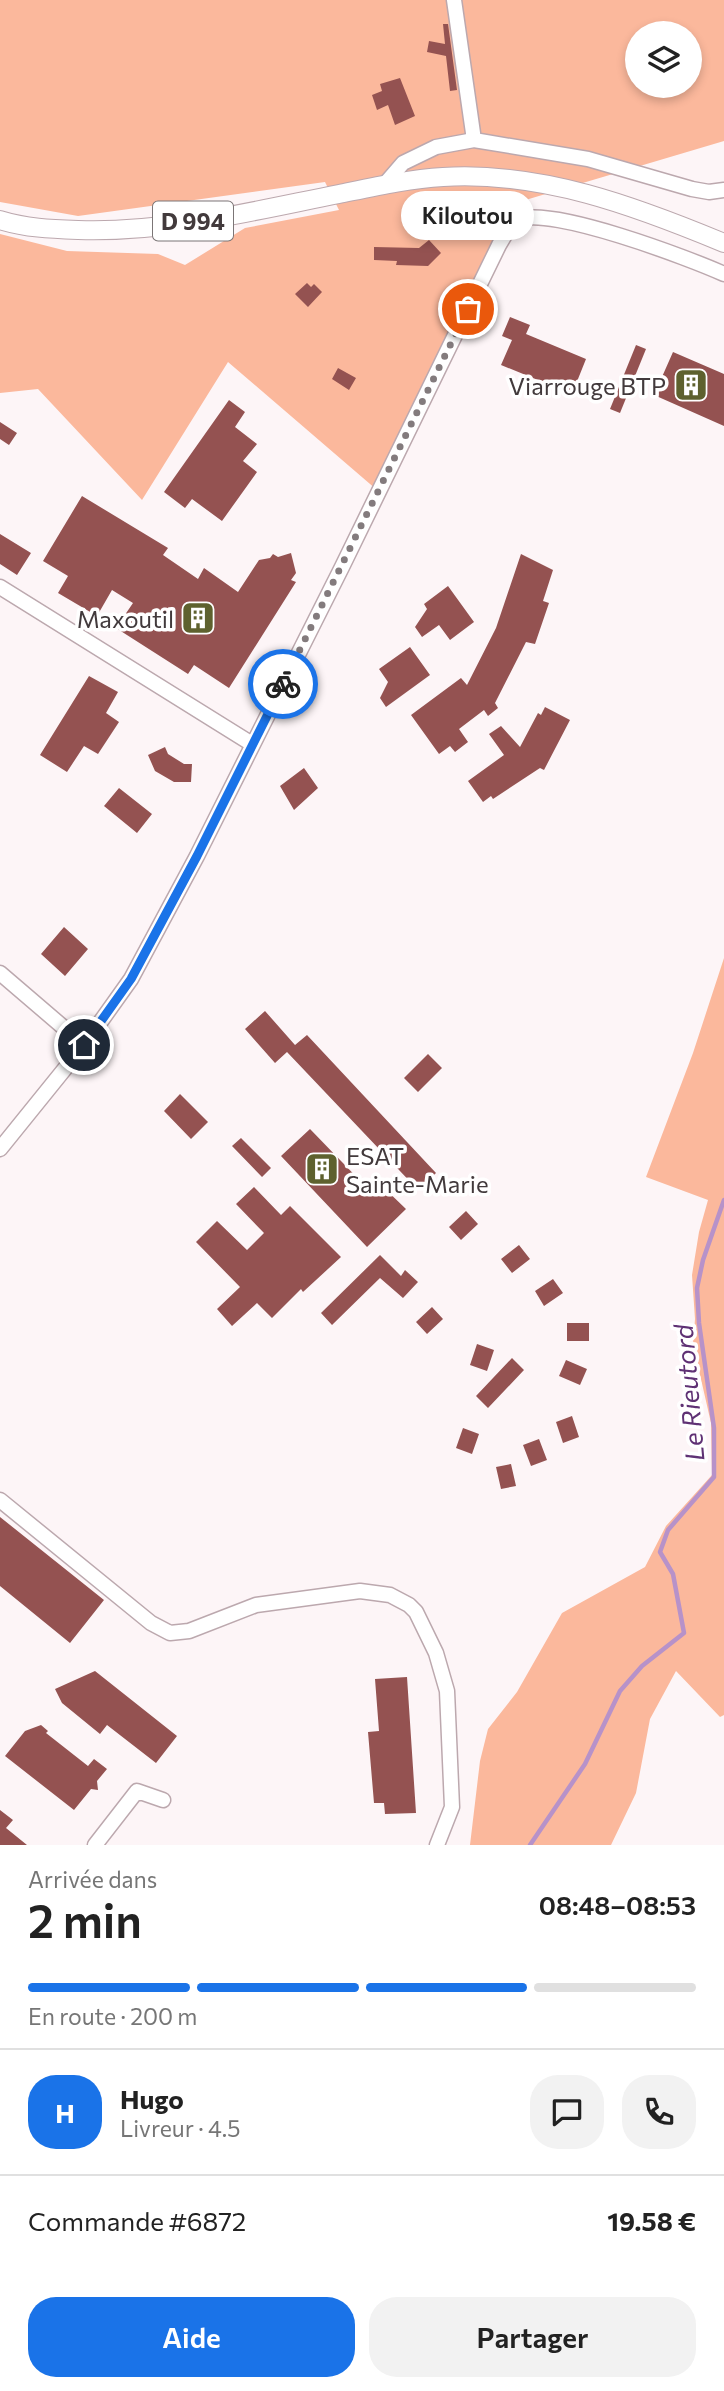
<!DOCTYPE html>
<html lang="fr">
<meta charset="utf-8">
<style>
:root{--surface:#fff;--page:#f2f2f2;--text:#222;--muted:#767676;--line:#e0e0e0;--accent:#1a73e8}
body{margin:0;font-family:Commissioner,sans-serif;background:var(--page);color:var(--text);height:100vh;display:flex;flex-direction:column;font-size:26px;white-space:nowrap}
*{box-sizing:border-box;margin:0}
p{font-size:23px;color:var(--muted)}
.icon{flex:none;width:38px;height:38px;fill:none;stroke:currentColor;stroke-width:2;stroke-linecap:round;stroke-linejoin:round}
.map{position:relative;height:1845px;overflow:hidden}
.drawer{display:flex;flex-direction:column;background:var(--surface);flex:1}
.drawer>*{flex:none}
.tools{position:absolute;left:625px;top:21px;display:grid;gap:14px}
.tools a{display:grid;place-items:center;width:77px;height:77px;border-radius:50%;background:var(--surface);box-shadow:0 4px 10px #0003;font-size:35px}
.pin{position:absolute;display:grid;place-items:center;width:60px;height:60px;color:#fff;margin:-30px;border:4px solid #fff;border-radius:50%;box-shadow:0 2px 7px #0007}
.courier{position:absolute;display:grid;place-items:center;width:70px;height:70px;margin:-35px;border:5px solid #1a73e8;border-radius:50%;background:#fff;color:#222;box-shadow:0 2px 9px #0007}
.bubble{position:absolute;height:49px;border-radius:24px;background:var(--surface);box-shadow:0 4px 10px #0003;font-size:23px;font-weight:600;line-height:49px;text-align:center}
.summary em{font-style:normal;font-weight:600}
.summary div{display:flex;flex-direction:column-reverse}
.summary{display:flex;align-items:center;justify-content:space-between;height:119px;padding:0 28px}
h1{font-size:46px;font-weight:600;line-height:52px}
.bar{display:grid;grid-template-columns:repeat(4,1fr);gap:10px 7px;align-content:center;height:84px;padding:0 28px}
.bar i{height:9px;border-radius:5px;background:var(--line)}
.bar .selected{background:var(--accent)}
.bar p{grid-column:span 4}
.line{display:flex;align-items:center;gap:18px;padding:0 28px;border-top:2px solid var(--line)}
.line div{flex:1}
.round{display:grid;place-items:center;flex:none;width:74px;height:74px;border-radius:28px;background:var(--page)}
.button{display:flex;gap:14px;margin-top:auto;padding:14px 28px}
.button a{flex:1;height:80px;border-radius:28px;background:var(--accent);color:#fff;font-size:28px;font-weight:600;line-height:80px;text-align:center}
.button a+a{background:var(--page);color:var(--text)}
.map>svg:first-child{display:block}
.green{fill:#fbb89c;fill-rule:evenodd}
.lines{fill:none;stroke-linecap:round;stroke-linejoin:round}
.stream{stroke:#b792c9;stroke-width:4.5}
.building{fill:#945251}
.minor-casing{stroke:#bca8ae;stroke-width:17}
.major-casing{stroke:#bca8ae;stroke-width:20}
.minor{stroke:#fff;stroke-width:14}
.major{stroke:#fff;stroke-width:18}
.done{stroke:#837b7d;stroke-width:7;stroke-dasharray:0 12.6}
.route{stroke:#1a73e8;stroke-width:9}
.labels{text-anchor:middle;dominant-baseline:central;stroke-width:7;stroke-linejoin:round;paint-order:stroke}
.shield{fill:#fff;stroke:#7b7576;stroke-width:2}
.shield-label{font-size:23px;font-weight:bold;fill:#423a3c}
.poi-label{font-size:24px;fill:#423a3c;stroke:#fff;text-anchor:end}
.water-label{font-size:26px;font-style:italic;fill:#5f3174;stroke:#fff}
</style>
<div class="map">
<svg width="724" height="1845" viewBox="0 0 724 1845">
<rect width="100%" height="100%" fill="#fdf5f7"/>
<path class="green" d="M0,0H724V141L512,204L377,490L228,362L142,500L38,389L0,393V234L67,251L158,254L185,265L245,228L339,210L325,182L78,216L0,202ZM637,33H690V86H637Z
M724,958V1715L720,1717L676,1671L650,1719L636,1793L611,1845H470L480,1761L488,1729L517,1692L562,1613L645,1567L666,1526L712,1475L711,1423L693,1344L695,1319L692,1275L699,1232L708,1200L646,1177L693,1053Z"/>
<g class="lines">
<path class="stream" d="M530,1845L585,1764L620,1691L642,1666L684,1633L673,1574L660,1552L668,1530L714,1477V1428L699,1323L697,1288L703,1260L724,1200"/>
</g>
<path class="building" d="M443,24H448L457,90L450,91L446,56L427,52L429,41L445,44Z
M400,78L415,116L395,125L388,105L377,110L372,95L382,91L380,84Z
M429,240L441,253L428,266L396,265L397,261L374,260V247L419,248Z
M307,283L311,287L314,284L322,292L308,307L295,294Z
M510,317L530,325L526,334L586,359L572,394L501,365L512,340L502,336Z
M636,345L646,349L620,413L610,409Z
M673,352L724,374V426L654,395Z
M338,368L356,378L349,390L332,379Z
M229,400L245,412L235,427L257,444L243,461L257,472L222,521L192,499L185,508L164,492Z
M0,422L17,433L9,445L0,439Z
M82,496L168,548L163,555L198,579L204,568L238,592L259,560L270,558L273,554L278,557L291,553L296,573L291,580L296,582L229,688L194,665L188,674L116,628L133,603L112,590L97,616L58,593L68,576L43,561Z
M0,534L31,553L17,575L0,564Z
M521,554L553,570L543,601L549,603L535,644L526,642L495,703L498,708L488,716L484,710L459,729L468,742L455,752L450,746L439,754L411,715L461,678L467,685L496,628Z
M448,586L474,622L450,640L439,625L422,637L415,627L427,609L424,604Z
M410,647L430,675L386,707L380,698L388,682L379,669Z
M89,676L118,692L106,713L119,722L98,754L84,746L67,772L40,755Z
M545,707L570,720L544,770L540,768L493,799L491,796L483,802L468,781L504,755L489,734L501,726L520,747L538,713L541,715Z
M165,747L168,754L184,764H192L191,782H174L155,771L148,755Z
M304,768L318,788L294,810L280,786Z
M119,788L152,814L137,833L104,806Z
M64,927L88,949L65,976L41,954Z
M265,1011L295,1045L307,1035L436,1173L418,1190L287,1052L275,1063L245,1029Z
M428,1054L442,1068L418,1092L404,1078Z
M180,1094L208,1122L191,1139L164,1111Z
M310,1129L372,1193L380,1184L406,1209L367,1247L281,1156Z
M241,1138L271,1168L262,1177L232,1146Z
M254,1187L281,1215L290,1206L341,1257L303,1292L301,1289L272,1318L257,1303L232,1326L217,1309L240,1287L196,1242L217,1221L247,1250L264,1233L236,1204Z
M466,1211L478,1224L461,1240L449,1227Z
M519,1245L530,1259L512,1273L501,1259Z
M380,1255L401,1276L405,1270L418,1282L403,1298L380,1278L332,1325L321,1313Z
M553,1279L563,1293L544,1306L535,1291Z
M432,1307L443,1319L427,1334L416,1322Z
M567,1323H589V1341H567Z
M477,1344L494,1350L487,1371L470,1365Z
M512,1358L524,1370L488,1408L476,1396Z
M566,1360L587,1369L580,1385L559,1376Z
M572,1416L579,1437L563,1443L556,1422Z
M463,1428L479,1434L472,1454L456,1448Z
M539,1439L547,1460L531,1466L523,1445Z
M511,1464L516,1486L501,1489L496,1467Z
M0,1517L104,1600L70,1643L0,1586Z
M95,1671L177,1736L156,1763L107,1725L100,1734L62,1703L55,1689Z
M407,1677L416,1813L385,1814L384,1803H374L368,1732L379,1731L375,1679Z
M41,1725L48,1731L46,1733L88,1766L94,1759L107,1769L97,1781L98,1790L91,1789L74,1810L5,1756L25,1731Z
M0,1810L13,1820L6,1828L27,1845H0Z"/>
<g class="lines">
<defs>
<path id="minor" d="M454,0L474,140
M384,185L403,163L436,147L474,140L588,159L692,189L709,192L724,190
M0,587L252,744
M0,973L84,1045
M0,1149L84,1045L131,979L197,856L342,567L499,245C504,237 510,224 518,220C549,205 691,259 724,274
M0,1500L151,1623L170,1633L189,1631L256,1605L360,1591L390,1595L409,1605L416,1612L436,1653L447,1691L452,1807L437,1845
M95,1845L137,1791L163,1800"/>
<path id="major" d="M0,220C26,228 50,229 78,230C166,233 253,211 339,194C373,187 408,179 443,177C541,171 635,206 724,243"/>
</defs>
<use href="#minor" class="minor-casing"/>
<use href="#major" class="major-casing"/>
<use href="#minor" class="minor"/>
<use href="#major" class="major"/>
</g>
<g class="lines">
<path class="done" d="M283,684L468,309"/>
<path class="route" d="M84,1045L131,979L197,856L283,684"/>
</g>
<defs>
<symbol id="building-square" viewBox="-11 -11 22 22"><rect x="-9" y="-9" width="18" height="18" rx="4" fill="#5e612e" stroke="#fff"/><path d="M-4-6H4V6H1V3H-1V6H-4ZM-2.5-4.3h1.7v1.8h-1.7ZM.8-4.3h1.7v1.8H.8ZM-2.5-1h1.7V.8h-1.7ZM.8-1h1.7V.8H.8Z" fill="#fff"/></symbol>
</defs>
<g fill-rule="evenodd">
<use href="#building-square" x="672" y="366" width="38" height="38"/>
<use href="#building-square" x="179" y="599" width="38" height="38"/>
<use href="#building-square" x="303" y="1150" width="38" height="38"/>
</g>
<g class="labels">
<rect class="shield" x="153" y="201.5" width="80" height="39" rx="5"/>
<g class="shield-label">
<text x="193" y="221">D 994</text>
</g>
<g class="poi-label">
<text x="666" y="385">Viarrouge BTP</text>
<text x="174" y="618">Maxoutil</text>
<text x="346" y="1155" text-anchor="start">ESAT<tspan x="346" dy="28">Sainte-Marie</tspan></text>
</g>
<g class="water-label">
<text transform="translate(688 1393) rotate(-95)">Le Rieutord</text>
</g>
</g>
</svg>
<div class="tools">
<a><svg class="icon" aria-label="layers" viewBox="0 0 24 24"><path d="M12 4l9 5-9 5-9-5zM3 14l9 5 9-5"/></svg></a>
</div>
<div class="pin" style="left:468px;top:309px;background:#ea580c"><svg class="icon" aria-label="bag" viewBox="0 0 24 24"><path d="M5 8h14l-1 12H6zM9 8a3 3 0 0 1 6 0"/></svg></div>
<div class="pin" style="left:84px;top:1045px;background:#1f2937"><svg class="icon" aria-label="home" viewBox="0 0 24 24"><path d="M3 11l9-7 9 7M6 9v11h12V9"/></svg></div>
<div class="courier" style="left:283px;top:684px"><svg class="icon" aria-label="bike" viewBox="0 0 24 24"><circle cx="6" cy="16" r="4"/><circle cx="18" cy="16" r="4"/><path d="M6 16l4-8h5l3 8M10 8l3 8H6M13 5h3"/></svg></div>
<div class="bubble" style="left:401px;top:191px;width:133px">Kiloutou</div>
</div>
<section class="drawer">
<div class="summary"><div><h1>2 min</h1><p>Arrivée dans</p></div><em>08:48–08:53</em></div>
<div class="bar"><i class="selected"></i><i class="selected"></i><i class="selected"></i><i></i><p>En route · 200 m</p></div>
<div class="line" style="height:126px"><b class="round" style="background:var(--accent);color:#fff">H</b><div><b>Hugo</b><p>Livreur · 4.5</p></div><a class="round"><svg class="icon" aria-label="chat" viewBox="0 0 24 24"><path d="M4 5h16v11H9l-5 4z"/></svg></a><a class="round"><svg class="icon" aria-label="phone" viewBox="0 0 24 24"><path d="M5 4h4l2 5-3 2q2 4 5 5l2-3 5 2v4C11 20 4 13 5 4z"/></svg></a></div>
<div class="line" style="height:91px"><div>Commande #6872</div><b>19.58 €</b></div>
<div class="button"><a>Aide</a><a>Partager</a></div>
</section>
